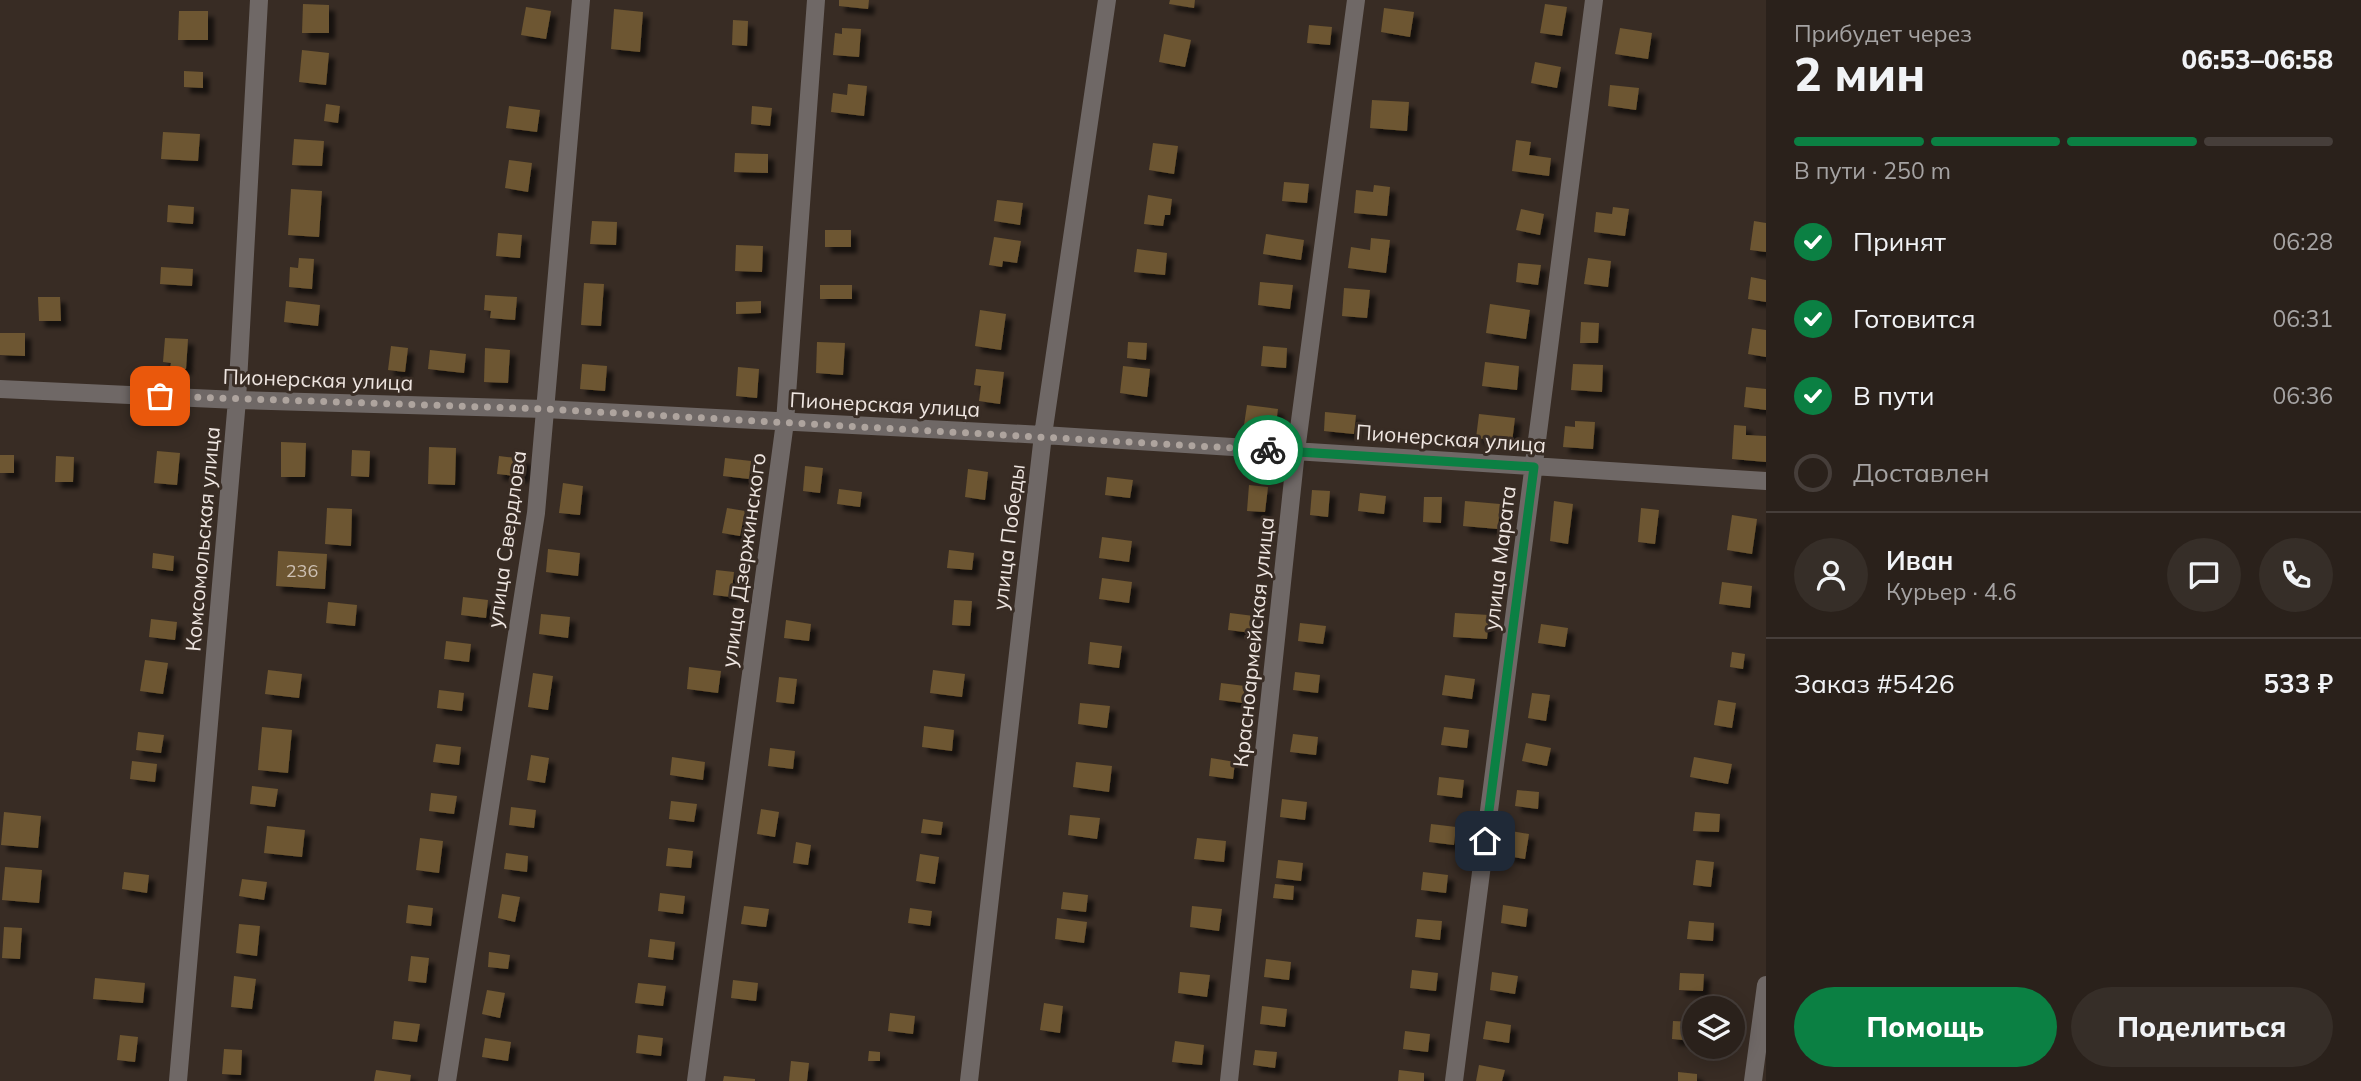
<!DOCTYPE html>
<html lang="ru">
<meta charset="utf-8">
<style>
:root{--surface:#2a211b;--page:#362e28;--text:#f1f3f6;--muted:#a5a3a3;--line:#463e3a;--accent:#0b8043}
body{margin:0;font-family:Mulish,sans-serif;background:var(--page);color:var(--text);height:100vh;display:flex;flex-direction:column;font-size:26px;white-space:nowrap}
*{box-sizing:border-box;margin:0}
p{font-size:23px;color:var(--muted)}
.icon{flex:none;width:38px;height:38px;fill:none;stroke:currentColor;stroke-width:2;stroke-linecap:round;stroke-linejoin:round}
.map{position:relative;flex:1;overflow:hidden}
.details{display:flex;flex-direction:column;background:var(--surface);width:595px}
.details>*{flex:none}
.fabs{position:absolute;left:1682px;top:996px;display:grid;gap:14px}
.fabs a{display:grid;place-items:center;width:63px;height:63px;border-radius:50%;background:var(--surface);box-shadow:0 4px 18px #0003,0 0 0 2px var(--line);font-size:35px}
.pin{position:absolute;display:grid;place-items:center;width:60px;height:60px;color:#fff;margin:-30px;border-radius:14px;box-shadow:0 4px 10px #0006}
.courier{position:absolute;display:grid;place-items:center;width:70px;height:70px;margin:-35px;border:5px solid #0b8043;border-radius:50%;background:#fff;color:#222;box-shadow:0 2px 9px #0007}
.headline em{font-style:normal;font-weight:800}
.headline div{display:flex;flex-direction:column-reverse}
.headline{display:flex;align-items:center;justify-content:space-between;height:119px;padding:0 28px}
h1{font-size:46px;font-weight:800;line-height:52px}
.bar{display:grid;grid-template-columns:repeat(4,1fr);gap:10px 7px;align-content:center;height:84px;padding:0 28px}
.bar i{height:9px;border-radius:5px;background:var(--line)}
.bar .active{background:var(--accent)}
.bar p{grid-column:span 4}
.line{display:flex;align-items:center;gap:18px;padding:0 28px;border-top:2px solid var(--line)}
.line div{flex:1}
.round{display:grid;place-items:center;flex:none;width:74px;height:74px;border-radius:37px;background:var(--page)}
ol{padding:0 28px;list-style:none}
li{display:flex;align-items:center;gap:21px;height:77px}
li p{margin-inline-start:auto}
li .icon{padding:7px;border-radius:50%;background:var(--accent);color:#fff;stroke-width:4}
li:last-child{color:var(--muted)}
li i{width:38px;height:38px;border:4px solid var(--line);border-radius:50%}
.primary-button{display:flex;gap:14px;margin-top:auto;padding:14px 28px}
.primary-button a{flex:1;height:80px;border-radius:42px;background:var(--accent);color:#fff;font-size:28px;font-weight:800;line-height:80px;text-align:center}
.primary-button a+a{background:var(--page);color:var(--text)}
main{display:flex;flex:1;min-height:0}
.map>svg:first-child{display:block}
.building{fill:#6d5630;filter:url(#shadow)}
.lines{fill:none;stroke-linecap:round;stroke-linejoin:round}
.minor{stroke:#6f6866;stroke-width:18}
.done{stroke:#aea49e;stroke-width:7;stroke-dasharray:0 12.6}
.route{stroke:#0b8043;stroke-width:9}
.labels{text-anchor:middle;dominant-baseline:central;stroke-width:6;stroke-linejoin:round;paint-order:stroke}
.number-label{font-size:18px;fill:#cec1b4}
.street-label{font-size:21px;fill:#eee5e0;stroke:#382c24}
</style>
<main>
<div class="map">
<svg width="1766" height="1081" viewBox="0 0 1766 1081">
<defs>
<filter id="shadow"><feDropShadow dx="6" dy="6" stdDeviation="2" flood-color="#0009"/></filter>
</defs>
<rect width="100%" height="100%" fill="#382c24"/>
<path class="building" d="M839,0H869L868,9L839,6Z
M1170,0H1195L1194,8L1169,4Z
M303,4L329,5V33H302Z
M1545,4L1567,7L1562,36L1540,33Z
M526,7L551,11L546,39L521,35Z
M1384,8L1414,12L1410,37L1381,32Z
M614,9L643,12L640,52L611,49Z
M179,11H208V40H178Z
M733,20L748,21L747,46L732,45Z
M1309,25L1332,27L1330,45L1307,43Z
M842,28L861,29L859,57L833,55L835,33L842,34Z
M1620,28L1652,33L1648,59L1615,54Z
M1164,34L1191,40L1185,67L1159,62Z
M302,50L329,53L326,85L299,82Z
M1535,62L1561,67L1557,88L1531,83Z
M184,71L203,72V88L184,87Z
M848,84L867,86L864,116L831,112L833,93L847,95Z
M1610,85L1639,88L1636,110L1608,106Z
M1372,100L1409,102L1407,131L1370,128Z
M326,104L340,106L338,123L324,121Z
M509,106L540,110L537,132L506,128Z
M752,106L772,108L770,126L751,124Z
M163,132L200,134L198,161L161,159Z
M294,139L324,141L322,166L292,165Z
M1516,140L1531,142L1529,155L1551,158L1549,176L1512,171Z
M1153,143L1178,146L1174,174L1149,170Z
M735,153L768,154V173L734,172Z
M509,160L532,163L528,192L505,188Z
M1284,182L1309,184L1307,203L1282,201Z
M1374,185L1390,187L1387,216L1354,213L1356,190L1373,192Z
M291,189L322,191L319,237L288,235Z
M1148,195L1172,199L1170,215H1165L1163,226L1144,224Z
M997,200L1023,203L1020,225L994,221Z
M168,205L194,207L193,224L167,222Z
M1613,207L1629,209L1625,236L1594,232L1596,212L1612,214Z
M1521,209L1544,214L1540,235L1516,230Z
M592,221L617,222L616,245L590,244Z
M1754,221L1766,223V252L1750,250Z
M825,230H851V247H825Z
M498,233L522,235L520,258L496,256Z
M1266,234L1304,240L1301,260L1263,254Z
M994,237L1021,241L1017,263L1003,261L1002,267L989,265Z
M1371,238L1390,240L1386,273L1348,268L1351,247L1370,250Z
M736,245L763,246L762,272L735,271Z
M1137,249L1167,253L1165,275L1134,272Z
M299,258L314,259L312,289L289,287L290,267L298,268Z
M1588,258L1611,261L1608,287L1584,284Z
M1518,263L1541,265L1538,285L1516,282Z
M161,267L193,269L192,286L160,284Z
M1751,277L1766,280V302L1748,299Z
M1260,282L1293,285L1290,309L1258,305Z
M584,283L604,284L601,326L581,325Z
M820,285H852V299H820Z
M1344,288L1370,290L1367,318L1342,316Z
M485,295L517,297L515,320L490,318L491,311L484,310Z
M38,297H60L61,321H39Z
M286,301L320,305L318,326L284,322Z
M761,301V313L736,314V302Z
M1490,304L1530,310L1526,339L1486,333Z
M980,310L1006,314L1001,350L975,346Z
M1581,322L1599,323L1598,343H1580Z
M1752,328L1766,330V357L1748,354Z
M0,333H25V356L0,355Z
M165,338L188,339L186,369L170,368L171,363L163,362Z
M817,342L845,343L843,375L816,373Z
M1128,342L1147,343L1146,360L1127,358Z
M391,346L408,348L405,372L388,370Z
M1263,346L1287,348L1286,368L1261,366Z
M485,348L510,350L508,383L484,382Z
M430,350L466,354L464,373L428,369Z
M1485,362L1519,366L1517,390L1482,386Z
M582,364L607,366L605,391L580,389Z
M1573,364L1603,365L1602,392L1571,390Z
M1123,366L1150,369L1147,397L1120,393Z
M738,367L759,369L757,398L736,396Z
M976,369L1004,372L1000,404L979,401L981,386L974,385Z
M1746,387L1766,389V410L1744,407Z
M1247,405L1278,409L1275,430L1244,425Z
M1325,412L1356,415L1354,434L1324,431Z
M1479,414L1515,418L1512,442L1476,438Z
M1575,421L1595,422L1593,449L1563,447L1565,426L1575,427Z
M1734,425L1746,426V435L1766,436V462L1732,459Z
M281,442L306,443L305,477H281Z
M429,447L456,448L455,485L428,484Z
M352,450L370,451L369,477L351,476Z
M157,451L180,453L177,485L154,483Z
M0,455H14V473H0Z
M56,456L74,457L73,482H55Z
M499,456L525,459L523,477L497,474Z
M725,458L751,461L749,479L723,476Z
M805,466L823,468L820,493L803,491Z
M968,469L988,472L985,500L965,497Z
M1107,477L1133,480L1130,498L1105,495Z
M563,483L583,486L580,515L559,513Z
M1249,485L1268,487L1265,512L1247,511Z
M839,489L862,492L860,507L837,504Z
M1312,490L1330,491L1328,517L1310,515Z
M1360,493L1386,496L1384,514L1358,511Z
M1424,497H1442L1441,523L1423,522Z
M1465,501L1500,504L1498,529L1463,526Z
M1554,501L1573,504L1568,544L1550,541Z
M327,508L352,509L351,546L325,544Z
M727,508L745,511L740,536L722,533Z
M1641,508L1659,510L1655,544L1638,542Z
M1732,515L1757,519L1752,554L1727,550Z
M1102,537L1132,541L1129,562L1099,558Z
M548,549L580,553L578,576L546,572Z
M949,550L974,553L972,570L947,568Z
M278,551L327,554L325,589L276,586Z
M153,553L174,556L173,571L152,568Z
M716,570L734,572L731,597L713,595Z
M1102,578L1132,582L1129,603L1099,599Z
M1722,582L1752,586L1750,608L1719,604Z
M463,597L488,600L486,618L461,615Z
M954,600L972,601L970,626L952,625Z
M328,602L357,605L355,626L326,623Z
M1230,613L1254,616L1252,633L1228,630Z
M1455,613L1489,615L1487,639L1453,637Z
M541,614L570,617L568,638L539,634Z
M151,619L177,622L175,640L149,637Z
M786,620L811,624L809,641L784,638Z
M1300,623L1326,626L1323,644L1298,641Z
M1541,624L1568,628L1565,647L1538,643Z
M446,641L471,644L469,662L444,659Z
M1090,642L1122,646L1119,668L1088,664Z
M1732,652L1745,654L1743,669L1730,667Z
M145,660L168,663L163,694L140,691Z
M689,667L721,671L718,693L687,689Z
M268,670L302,674L299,698L265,694Z
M933,670L965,674L962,697L930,693Z
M1295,672L1320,675L1318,693L1293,690Z
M533,673L553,676L548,710L528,707Z
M1445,675L1475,679L1472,699L1442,695Z
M779,677L797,679L794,704L776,702Z
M1221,683L1245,686L1243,703L1219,700Z
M439,690L464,693L462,711L437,708Z
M1532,693L1550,695L1546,721L1528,718Z
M1718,700L1736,703L1732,728L1714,725Z
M1080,703L1110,706L1107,728L1078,724Z
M924,726L954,730L952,751L922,747Z
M262,727L292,730L288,773L258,770Z
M1444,727L1469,730L1467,748L1441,745Z
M138,732L164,735L161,753L136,750Z
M1293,734L1318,737L1316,755L1290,752Z
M1526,743L1551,748L1547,766L1522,761Z
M436,744L461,747L459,765L433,762Z
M770,748L795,751L793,769L768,766Z
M531,755L549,758L545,783L527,780Z
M672,757L705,762L703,780L670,775Z
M1694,757L1732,764L1728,784L1690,777Z
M1211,758L1235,762L1233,779L1209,776Z
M132,761L157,764L155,782L130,779Z
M1076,762L1112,766L1109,792L1073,787Z
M1439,777L1464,780L1462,798L1437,795Z
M252,786L278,789L275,807L250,804Z
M1517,790L1539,792L1538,809L1515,806Z
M431,793L457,796L454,814L429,811Z
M1282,799L1307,802L1305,820L1280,817Z
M671,801L697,804L694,822L669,819Z
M511,807L536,810L534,828L509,825Z
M761,809L779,812L775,837L757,834Z
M4,812L41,816L38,848L1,845Z
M1695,812L1720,814L1719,832L1693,831Z
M1070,815L1100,818L1097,839L1068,835Z
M923,819L943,822L941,835L921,833Z
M1431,824L1456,827L1454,845L1429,842Z
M267,826L305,830L302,857L264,853Z
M1511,831L1529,834L1525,859L1507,856Z
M420,838L443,841L439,873L416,870Z
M1197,838L1226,841L1224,862L1194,859Z
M796,842L811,845L808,865L793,863Z
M668,848L693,851L691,868L666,866Z
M506,853L528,856L527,872L504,869Z
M920,854L939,857L935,884L916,881Z
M1278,860L1303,863L1301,881L1276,878Z
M1696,860L1714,862L1711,887L1693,885Z
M5,867L42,870L39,903L2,900Z
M124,872L149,875L147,893L122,889Z
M1423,872L1448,875L1446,893L1421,890Z
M242,879L267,882L264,900L239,896Z
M1275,884L1294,886L1293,900L1273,898Z
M1063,892L1088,895L1086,912L1061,909Z
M660,893L685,896L683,914L658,911Z
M502,894L520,897L515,922L498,918Z
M408,905L433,908L431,926L406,923Z
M1503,905L1528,909L1526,927L1501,923Z
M744,906L769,909L766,927L741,924Z
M1192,906L1222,909L1219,931L1190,927Z
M910,908L932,911L930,926L908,923Z
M1057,918L1087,922L1084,943L1055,939Z
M1417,919L1442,921L1440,940L1415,937Z
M1689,921L1714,923L1713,941L1687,939Z
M239,924L260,926L257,956L236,953Z
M4,927L22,928L20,959L2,958Z
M650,939L675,942L673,960L648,957Z
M489,952L510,955L508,969L488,967Z
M411,956L429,958L426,983L408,981Z
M1266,959L1291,962L1289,980L1264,977Z
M1412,970L1438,973L1436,991L1410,988Z
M1180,972L1210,975L1207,997L1178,993Z
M1492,972L1518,976L1515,994L1490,990Z
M1680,973L1704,974L1703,991L1679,990Z
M234,976L256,979L252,1009L231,1007Z
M95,978L145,983L143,1003L93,999Z
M733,980L758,983L756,1001L731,998Z
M638,983L666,986L663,1006L635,1003Z
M487,990L505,993L500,1018L482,1014Z
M1044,1003L1063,1006L1060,1033L1040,1030Z
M1262,1006L1287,1009L1285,1027L1260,1024Z
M890,1013L915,1016L913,1034L888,1031Z
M394,1021L420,1024L417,1042L392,1039Z
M1486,1021L1511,1025L1509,1043L1483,1039Z
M1673,1021L1694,1022V1041L1672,1039Z
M1405,1031L1430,1034L1428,1052L1403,1049Z
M120,1035L138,1037L135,1062L117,1060Z
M638,1035L663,1038L661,1056L636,1053Z
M485,1038L511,1042L508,1061L482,1057Z
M1175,1041L1204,1045L1202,1065L1172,1062Z
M224,1049L242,1050L241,1075L222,1074Z
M1255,1050L1277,1052L1275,1068L1253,1065Z
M869,1051L880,1052V1061H868Z
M791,1061L809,1063L807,1081H789Z
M1479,1065L1505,1070L1502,1081H1476Z
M376,1070L411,1075L410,1081H374Z
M1399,1070L1424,1073V1081H1398Z
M1678,1072L1697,1074V1081H1678Z
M724,1076L755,1079V1081H723Z"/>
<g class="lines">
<path class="minor" d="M0,389L237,400L545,409L1043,435L1766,481
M178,1081L237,400L259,0
M447,1081L536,513L581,0
M696,1081L785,422L816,0
M969,1081L1043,435L1107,0
M1229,1081L1296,451L1356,0
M1454,1081L1594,0
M1753,1081L1766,985"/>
</g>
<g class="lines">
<path class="done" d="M160,396L545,409L1268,450"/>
<path class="route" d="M1268,450L1534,467L1485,841"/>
</g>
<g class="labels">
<g class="number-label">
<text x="302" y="570">236</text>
</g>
<g class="street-label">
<text transform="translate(318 379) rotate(2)">Пионерская улица</text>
<text transform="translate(885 404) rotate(3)">Пионерская улица</text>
<text transform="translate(1451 438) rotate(4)">Пионерская улица</text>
<text transform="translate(1008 537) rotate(-83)">улица Победы</text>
<text transform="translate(202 539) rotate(-85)">Комсомольская улица</text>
<text transform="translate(506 539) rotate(-82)">улица Свердлова</text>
<text transform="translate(1499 558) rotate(-83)">улица Марата</text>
<text transform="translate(743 560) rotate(-82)">улица Дзержинского</text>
<text transform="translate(1253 642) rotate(-84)">Красноармейская улица</text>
</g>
</g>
</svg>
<div class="fabs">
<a><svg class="icon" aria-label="layers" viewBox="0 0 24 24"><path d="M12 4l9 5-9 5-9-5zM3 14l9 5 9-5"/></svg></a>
</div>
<div class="pin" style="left:160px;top:396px;background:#ea580c"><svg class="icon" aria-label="bag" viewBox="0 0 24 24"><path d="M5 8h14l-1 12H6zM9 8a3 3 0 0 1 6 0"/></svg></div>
<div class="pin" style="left:1485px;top:841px;background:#1f2937"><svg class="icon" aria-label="home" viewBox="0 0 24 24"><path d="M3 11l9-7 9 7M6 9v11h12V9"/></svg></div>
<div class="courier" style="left:1268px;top:450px"><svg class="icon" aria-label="bike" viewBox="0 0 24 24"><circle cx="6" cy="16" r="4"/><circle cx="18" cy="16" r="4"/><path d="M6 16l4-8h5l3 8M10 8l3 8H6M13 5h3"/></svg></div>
</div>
<section class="details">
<div class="headline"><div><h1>2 мин</h1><p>Прибудет через</p></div><em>06:53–06:58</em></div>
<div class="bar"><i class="active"></i><i class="active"></i><i class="active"></i><i></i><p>В пути · 250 m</p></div>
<ol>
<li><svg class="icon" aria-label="check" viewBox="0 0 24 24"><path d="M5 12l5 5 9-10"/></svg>Принят<p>06:28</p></li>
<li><svg class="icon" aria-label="check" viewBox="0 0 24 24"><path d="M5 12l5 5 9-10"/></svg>Готовится<p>06:31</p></li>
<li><svg class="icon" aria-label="check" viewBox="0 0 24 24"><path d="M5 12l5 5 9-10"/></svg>В пути<p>06:36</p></li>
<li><i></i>Доставлен</li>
</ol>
<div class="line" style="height:126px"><a class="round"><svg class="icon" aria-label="person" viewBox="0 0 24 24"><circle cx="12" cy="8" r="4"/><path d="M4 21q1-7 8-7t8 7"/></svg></a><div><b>Иван</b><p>Курьер · 4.6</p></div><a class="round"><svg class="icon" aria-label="chat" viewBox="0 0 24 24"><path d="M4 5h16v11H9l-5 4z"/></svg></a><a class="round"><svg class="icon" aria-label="phone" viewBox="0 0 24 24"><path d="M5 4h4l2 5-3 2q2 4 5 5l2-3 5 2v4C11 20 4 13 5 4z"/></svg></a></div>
<div class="line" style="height:91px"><div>Заказ #5426</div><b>533 ₽</b></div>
<div class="primary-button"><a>Помощь</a><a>Поделиться</a></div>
</section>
</main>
